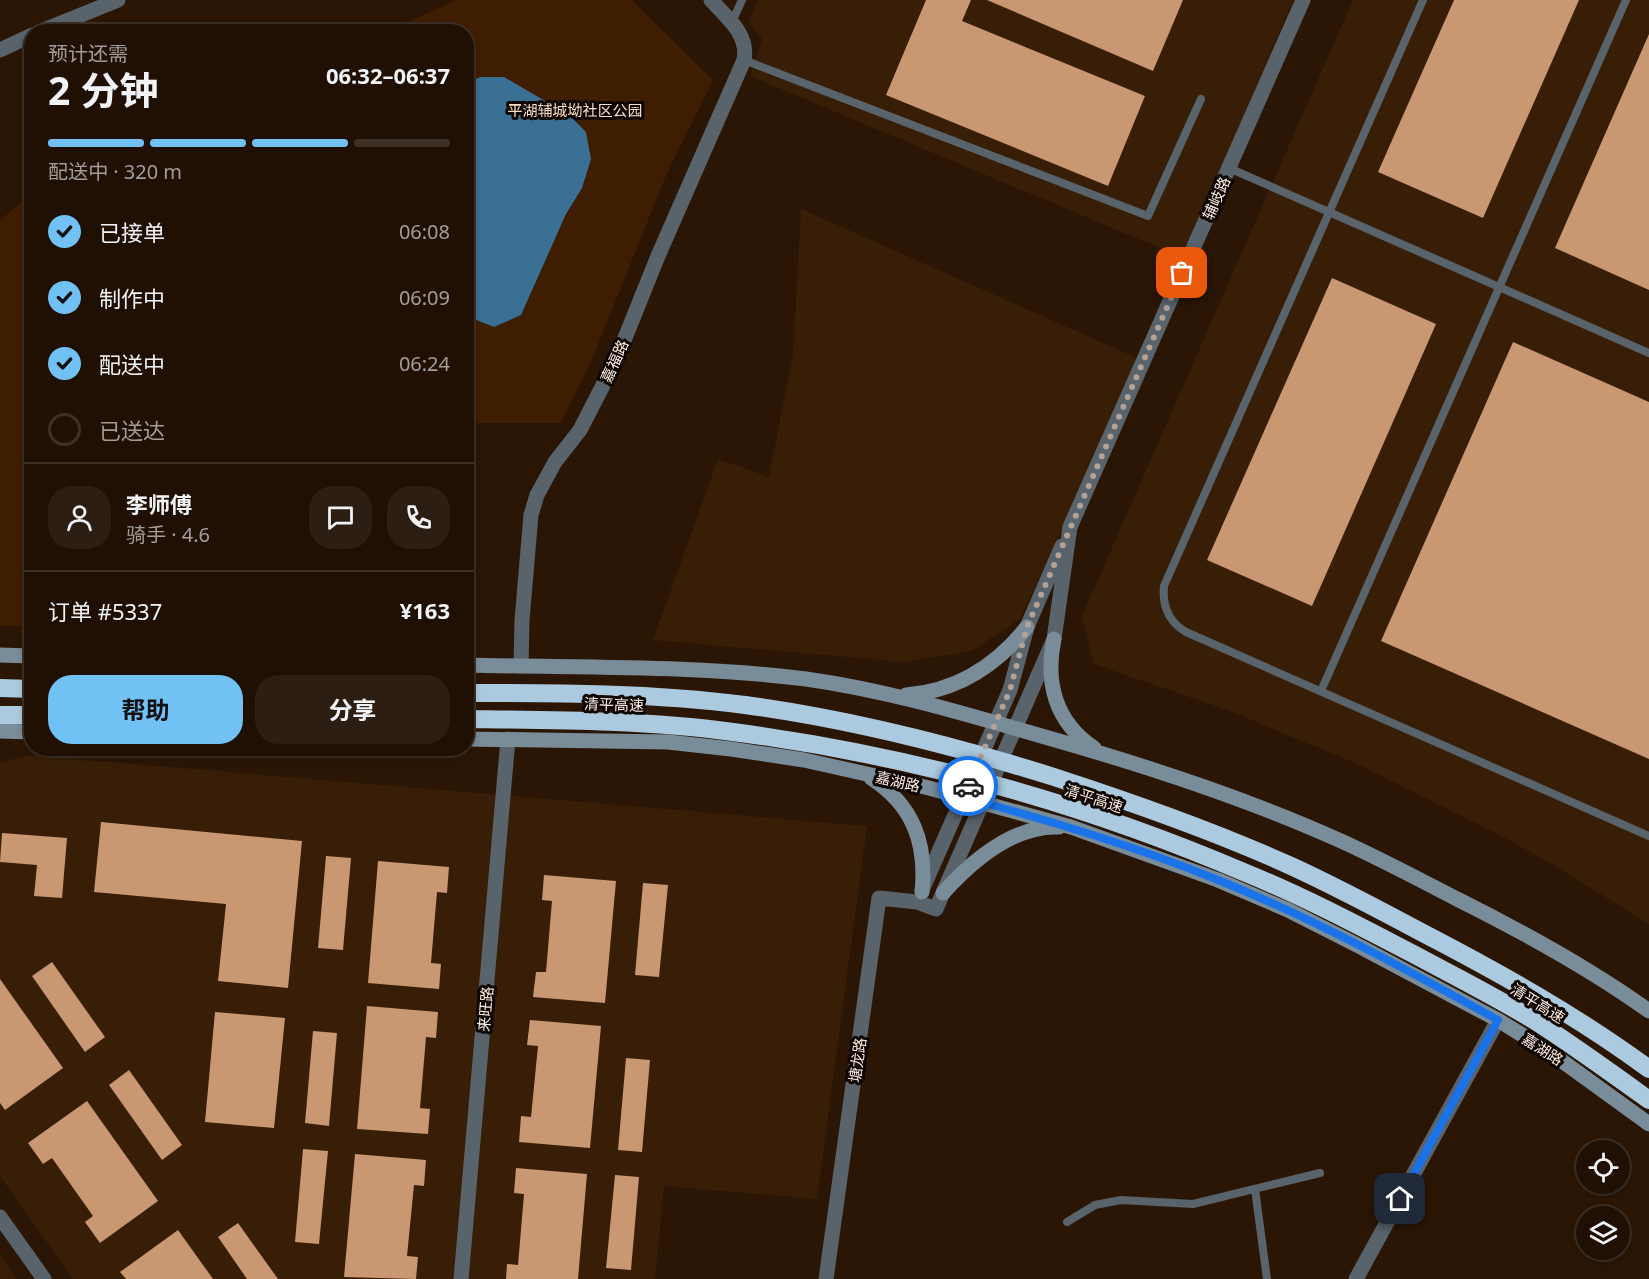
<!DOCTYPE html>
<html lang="zh">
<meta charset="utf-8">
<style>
:root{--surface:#201004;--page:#2d1e13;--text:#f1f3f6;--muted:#a29d9a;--line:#3d3026;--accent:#71c1f5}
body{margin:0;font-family:"Noto Sans","Noto Sans SC",sans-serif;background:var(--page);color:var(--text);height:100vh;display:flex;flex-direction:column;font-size:22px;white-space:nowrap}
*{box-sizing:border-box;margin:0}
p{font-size:20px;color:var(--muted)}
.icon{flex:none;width:33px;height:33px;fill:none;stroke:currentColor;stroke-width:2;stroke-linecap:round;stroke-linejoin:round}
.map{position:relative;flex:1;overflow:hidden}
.details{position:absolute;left:24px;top:24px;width:450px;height:732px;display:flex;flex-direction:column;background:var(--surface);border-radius:24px;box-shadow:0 3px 9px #0003,0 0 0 2px var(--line)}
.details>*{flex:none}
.tools{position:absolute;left:1576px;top:1140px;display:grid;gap:12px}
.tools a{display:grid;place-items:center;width:54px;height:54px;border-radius:50%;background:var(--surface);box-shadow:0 3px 9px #0003,0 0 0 2px var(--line);font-size:30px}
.pin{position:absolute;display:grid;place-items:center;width:51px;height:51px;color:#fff;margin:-26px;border-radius:12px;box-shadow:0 3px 9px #0006}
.courier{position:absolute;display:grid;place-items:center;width:60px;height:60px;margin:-30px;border:4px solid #1a73e8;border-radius:50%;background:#fff;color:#222;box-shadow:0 2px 8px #0007}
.overview em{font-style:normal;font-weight:700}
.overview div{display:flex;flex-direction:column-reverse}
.overview{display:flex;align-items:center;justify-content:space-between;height:102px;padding:0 24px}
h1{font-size:39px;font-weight:700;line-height:45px}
.bar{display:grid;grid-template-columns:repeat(4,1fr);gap:9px 6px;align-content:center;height:72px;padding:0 24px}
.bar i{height:8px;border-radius:4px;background:var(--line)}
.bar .current{background:var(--accent)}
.bar p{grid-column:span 4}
.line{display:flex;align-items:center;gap:15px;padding:0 24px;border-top:2px solid var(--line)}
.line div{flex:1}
.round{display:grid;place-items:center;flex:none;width:63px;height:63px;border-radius:24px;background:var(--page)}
ol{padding:0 24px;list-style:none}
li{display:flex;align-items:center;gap:18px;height:66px}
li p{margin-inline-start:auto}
li .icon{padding:6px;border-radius:50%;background:var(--accent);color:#111;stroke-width:4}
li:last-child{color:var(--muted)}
li i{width:33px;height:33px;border:3px solid var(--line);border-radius:50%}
.button{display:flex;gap:12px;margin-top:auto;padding:12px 24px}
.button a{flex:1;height:69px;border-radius:24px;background:var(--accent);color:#111;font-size:24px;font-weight:700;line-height:69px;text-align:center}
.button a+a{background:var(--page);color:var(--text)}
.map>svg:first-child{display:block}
.built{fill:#381e06}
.green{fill:#3f1d00}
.water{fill:#3a7093}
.building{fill:#c99771}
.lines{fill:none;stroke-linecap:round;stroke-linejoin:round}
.service{stroke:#58636c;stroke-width:8}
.minor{stroke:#58636c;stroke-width:15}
.tertiary{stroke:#58636c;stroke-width:15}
.secondary{stroke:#798c9a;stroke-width:15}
.motorway{stroke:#abc9df;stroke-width:18}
.done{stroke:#b3a295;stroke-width:6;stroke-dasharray:0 10.8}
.route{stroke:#1a73e8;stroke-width:8}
.labels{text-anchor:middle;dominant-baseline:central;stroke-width:6;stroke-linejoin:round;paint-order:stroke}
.park-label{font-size:15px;fill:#fbdec8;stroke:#0d0501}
.street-label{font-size:15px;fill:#fcede2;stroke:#0d0501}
</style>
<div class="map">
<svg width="1649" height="1279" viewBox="0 0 1649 1279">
<rect width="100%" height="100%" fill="#2b1605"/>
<path class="built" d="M758,0H1293L1184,258L750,76L762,39L749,22Z
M1353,0H1649V924L1552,864L1490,830L1362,766L1230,711L1094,664L1082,616Z
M801,209L1137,358L1085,480L1020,619L972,651L905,662L653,640L718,459L769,477L793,355Z
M27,755L867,826L817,1199L664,1186L655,1279H73L0,1176V763Z
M0,1254L17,1279H0Z"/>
<path class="green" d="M456,0H632L713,80L667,173L591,362L561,423H467L466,32H387Z
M31,195V626H0V220Z"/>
<path class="water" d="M481,77H504L569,115L586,132L591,159L582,188L566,214L521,315L494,327L474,319L467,300V82Z"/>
<path class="building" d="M926,0H971L962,21L1145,96L1108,186L886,95Z
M987,0H1183L1153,71Z
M1454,0H1579L1483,218L1378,172Z
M1649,34V290L1555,248Z
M1332,278L1436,324L1312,606L1207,560Z
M1513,342L1649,402V759L1381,641Z
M466,584H468L469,606H466Z
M101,822L302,841L288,988L218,981L226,904L94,892Z
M2,833L67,838L62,898L34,896L37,865L0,862Z
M326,856L351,858L343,950L318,948Z
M378,861L449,867L447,893L437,892L431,963L441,964L439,989L368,983Z
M544,875L616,881L605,1003L533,997L536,972H546L552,901L542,900Z
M643,883L668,885L659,977L635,975Z
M52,962L105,1037L85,1052L32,976Z
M0,979L63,1068L5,1110L0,1103Z
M367,1006L438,1012L436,1038L426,1037L420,1108L430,1109L428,1134L357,1129Z
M215,1012L285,1018L274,1128L205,1122Z
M530,1020L601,1026L590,1148L519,1142L521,1116L531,1117L538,1046L527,1045Z
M313,1031L337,1033L329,1126L305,1123Z
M626,1058L650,1060L642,1152L618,1150Z
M129,1070L182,1145L162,1160L109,1085Z
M87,1101L158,1201L100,1243L85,1222L93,1216L52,1158L43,1164L28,1143Z
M303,1149L328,1151L319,1244L295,1242Z
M355,1154L426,1160L424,1186L414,1185L407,1256L418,1257L416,1279L344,1277Z
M516,1168L587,1174L578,1279H506L507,1264L518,1265L524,1194L514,1193Z
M615,1175L639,1177L631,1270L606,1268Z
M238,1223L278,1279H247L218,1237Z
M178,1230L213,1279H126L120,1272Z"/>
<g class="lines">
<path class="service" d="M1423,0L1164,586C1162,607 1169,622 1186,632L1649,836
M732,22L742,0
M744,60L1148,216L1201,99
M1229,168L1649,353
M1321,691L1626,0
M1255,1189L1267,1279
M1067,1222L1095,1205L1121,1200L1193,1204L1320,1173"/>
<path class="minor" d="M39,32L118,0
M0,50L32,35
M521,666L522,620L531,515L537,495L555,462L580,430L617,358L658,256L744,60C749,34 727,18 711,0
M922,890L1010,690L1027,627L1062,546
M0,1217L44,1279
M461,1279L508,739
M826,1279L879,898L917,902L936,909L1054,639L1070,527
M1356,1279L1498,1020"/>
<path class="tertiary" d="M1070,527L1303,0"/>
<path class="secondary" d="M1054,639C1045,682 1055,722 1094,748
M0,655L32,656
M466,665C579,668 694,665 806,679C885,690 962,713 1038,735C1141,764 1244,797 1341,841C1381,859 1420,880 1459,900C1525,933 1589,968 1649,1011
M906,695C956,691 996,666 1027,627
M0,731L32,732
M466,739L668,742L731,749L804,760L929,788L1071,827L1218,880L1288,910L1357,945L1498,1020L1551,1053L1649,1124
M871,778C913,805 927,843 922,892
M943,893C972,861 1013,825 1059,827"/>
<path class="motorway" d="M0,688L32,689
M466,693C559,693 653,693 745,705C850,719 952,745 1054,777C1134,803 1214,831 1291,866C1335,886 1378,909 1421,932C1500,973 1577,1016 1649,1069
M0,715H32
M466,719C555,720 645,720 733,732C909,755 1083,803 1246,873C1305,897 1361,927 1417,956C1458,978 1500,999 1540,1024C1577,1048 1613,1074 1649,1100"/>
</g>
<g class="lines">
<path class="done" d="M968,786L1010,690L1027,627L1182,273"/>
<path class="route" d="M968,786L963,797C1050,821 1135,846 1218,880C1315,919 1407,970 1498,1020L1400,1199"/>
</g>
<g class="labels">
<g class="park-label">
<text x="575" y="110">平湖辅城坳社区公园</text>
</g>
<g class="street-label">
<text transform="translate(1216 198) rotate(-66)">辅岐路</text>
<text transform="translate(614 361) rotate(-65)">嘉福路</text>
<text transform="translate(614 704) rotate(2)">清平高速</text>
<text transform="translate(898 781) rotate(13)">嘉湖路</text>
<text transform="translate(1094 798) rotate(18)">清平高速</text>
<text transform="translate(1538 1003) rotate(32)">清平高速</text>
<text transform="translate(485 1009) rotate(-85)">来旺路</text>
<text transform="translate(1543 1049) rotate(33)">嘉湖路</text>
<text transform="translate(857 1060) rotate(-82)">塘龙路</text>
</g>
</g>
</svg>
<div class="tools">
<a><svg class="icon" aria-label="locate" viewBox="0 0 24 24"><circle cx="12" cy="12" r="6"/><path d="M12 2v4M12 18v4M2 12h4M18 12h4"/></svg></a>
<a><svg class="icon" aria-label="layers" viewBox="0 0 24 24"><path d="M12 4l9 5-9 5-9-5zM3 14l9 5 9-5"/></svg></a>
</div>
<div class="pin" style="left:1182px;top:273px;background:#ea580c"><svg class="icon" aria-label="bag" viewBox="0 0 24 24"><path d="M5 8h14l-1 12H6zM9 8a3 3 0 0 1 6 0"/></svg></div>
<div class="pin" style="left:1400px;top:1199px;background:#1f2937"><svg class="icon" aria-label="home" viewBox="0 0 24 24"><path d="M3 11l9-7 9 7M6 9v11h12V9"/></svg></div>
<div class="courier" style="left:968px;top:786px"><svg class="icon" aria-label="car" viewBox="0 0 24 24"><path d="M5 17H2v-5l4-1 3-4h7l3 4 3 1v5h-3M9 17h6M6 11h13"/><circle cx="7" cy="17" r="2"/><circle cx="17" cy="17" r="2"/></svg></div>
<section class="details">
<div class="overview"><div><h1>2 分钟</h1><p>预计还需</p></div><em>06:32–06:37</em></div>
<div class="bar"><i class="current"></i><i class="current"></i><i class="current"></i><i></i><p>配送中 · 320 m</p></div>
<ol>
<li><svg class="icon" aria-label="check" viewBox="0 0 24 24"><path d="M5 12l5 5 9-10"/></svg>已接单<p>06:08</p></li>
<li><svg class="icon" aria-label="check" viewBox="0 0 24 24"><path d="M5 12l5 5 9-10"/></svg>制作中<p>06:09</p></li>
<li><svg class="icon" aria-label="check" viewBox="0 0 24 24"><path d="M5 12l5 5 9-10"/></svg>配送中<p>06:24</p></li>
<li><i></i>已送达</li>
</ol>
<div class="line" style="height:108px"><a class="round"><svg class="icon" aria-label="person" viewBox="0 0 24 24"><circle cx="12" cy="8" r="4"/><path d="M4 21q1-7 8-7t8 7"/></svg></a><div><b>李师傅</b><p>骑手 · 4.6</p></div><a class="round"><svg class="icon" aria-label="chat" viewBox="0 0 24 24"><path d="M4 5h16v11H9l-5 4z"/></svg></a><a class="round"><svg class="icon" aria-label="phone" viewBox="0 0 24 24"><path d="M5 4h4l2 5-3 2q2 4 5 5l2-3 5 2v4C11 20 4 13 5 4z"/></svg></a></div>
<div class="line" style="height:78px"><div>订单 #5337</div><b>¥163</b></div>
<div class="button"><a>帮助</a><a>分享</a></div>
</section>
</div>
